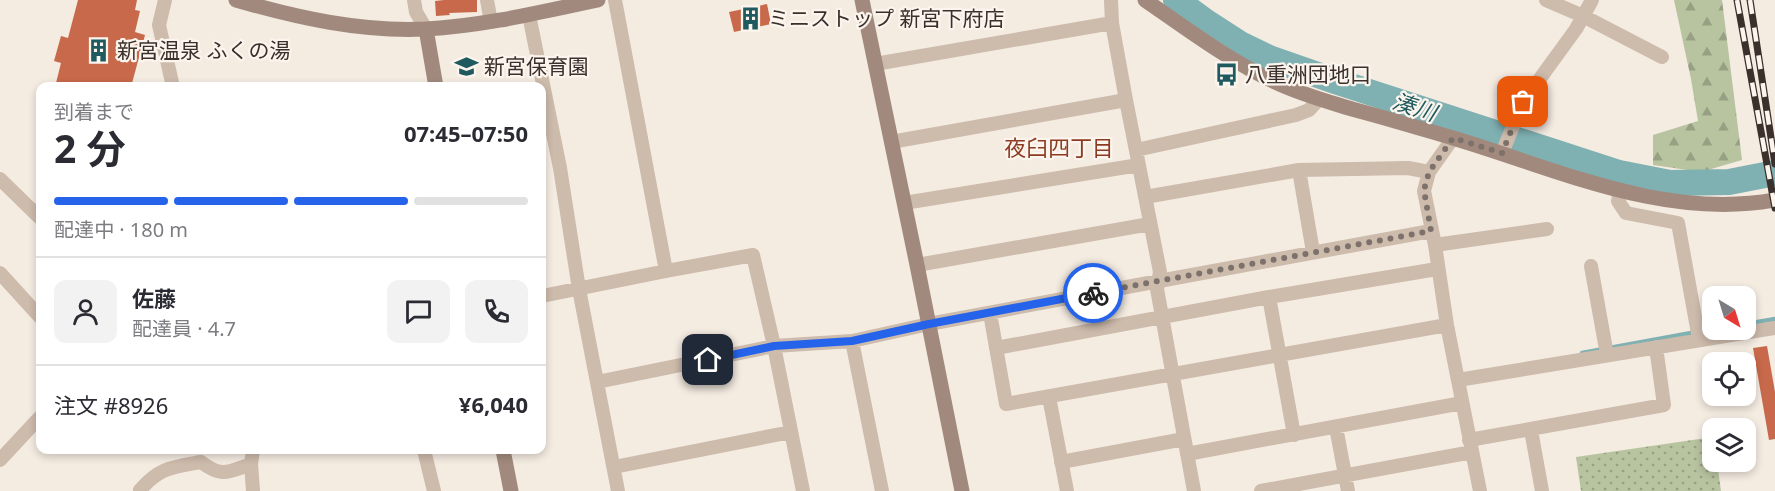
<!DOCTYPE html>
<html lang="ja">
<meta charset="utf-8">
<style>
:root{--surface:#fff;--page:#f2f2f3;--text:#2b2b33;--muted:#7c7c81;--line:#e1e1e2;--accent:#2563eb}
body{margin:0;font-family:"Noto Sans","Noto Sans JP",sans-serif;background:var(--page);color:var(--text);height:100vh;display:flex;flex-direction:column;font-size:22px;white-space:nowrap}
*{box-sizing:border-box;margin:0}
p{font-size:20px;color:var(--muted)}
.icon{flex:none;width:33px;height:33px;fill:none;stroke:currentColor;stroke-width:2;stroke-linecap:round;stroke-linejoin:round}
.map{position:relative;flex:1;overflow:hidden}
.panel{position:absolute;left:36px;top:82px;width:510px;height:372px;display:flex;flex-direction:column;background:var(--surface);border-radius:12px;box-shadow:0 3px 9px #0003}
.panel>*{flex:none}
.needle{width:39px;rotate:142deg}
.buttons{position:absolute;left:1702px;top:286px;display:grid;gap:12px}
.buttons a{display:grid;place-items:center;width:54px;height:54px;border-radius:12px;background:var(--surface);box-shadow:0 3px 9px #0003;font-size:30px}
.pin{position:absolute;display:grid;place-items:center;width:51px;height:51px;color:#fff;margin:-26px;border-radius:12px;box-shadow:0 3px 9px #0006}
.courier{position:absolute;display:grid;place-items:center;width:60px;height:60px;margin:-30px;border:4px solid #2563eb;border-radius:50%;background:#fff;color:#222;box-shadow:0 2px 8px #0007}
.summary em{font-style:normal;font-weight:700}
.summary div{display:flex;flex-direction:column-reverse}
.summary{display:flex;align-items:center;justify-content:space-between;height:102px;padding:0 18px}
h1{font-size:39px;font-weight:700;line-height:45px}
.bar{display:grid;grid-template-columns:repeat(4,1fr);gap:9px 6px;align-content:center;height:72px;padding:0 18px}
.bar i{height:8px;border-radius:4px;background:var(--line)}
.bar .active{background:var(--accent)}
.bar p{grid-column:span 4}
.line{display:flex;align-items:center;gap:15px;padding:0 18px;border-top:2px solid var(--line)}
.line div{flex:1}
.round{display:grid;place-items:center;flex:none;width:63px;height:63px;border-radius:12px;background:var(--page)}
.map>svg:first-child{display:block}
.forest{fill:url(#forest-firs)}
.park{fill:url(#park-dots)}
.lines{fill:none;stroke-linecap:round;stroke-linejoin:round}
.stream{stroke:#7fb0b2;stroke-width:4.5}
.river{stroke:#7fb0b2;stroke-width:26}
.building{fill:#c8694b}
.street{stroke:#cdbbac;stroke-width:14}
.secondary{stroke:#a18a7d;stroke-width:15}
.rail-casing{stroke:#3b302b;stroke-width:7}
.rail{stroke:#fbf5ee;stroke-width:4.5;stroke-dasharray:14;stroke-linecap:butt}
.done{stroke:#7c716b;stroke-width:6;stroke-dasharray:0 10.8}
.route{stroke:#2563eb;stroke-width:8}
.labels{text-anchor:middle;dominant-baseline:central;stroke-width:4.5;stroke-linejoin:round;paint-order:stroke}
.poi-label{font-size:21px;fill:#3b302b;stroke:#fbf5ee;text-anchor:start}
.water-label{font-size:22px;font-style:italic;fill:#1f5a5e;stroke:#fbf5ee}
.neighbourhood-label{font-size:22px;fill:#8c3b22;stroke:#fbf5ee}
</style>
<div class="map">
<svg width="1775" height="491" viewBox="0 0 1775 491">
<defs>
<pattern id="forest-firs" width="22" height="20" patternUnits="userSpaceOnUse" patternTransform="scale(1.5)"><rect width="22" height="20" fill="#b8c4a0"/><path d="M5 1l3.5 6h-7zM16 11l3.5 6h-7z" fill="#97a083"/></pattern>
<pattern id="park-dots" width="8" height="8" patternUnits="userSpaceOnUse" patternTransform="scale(1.5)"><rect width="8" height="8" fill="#b8c4a0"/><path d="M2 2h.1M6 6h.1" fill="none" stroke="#97a083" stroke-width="1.8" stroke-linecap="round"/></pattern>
</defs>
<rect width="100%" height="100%" fill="#f4ebe1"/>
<path class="forest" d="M1674,0H1722L1742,160L1701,172L1653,165V135L1698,121L1691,79Z"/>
<path class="park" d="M1713,437V462H1717L1721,491H1581L1576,457Z"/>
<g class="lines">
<path class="stream" d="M1746,324L1775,319
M1582,353L1713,329"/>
<path class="river" d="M1176,0L1206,22L1240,44L1269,58L1335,81L1619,173L1670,183L1729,182L1775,173"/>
</g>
<path class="building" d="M78,0H137L135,10L140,11L135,32L145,35L131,87H55L61,63L54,61L61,36L68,38Z
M444,0H477V12L449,13L450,15L436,16L435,1Z
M767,4L771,24L734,32L729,12Z
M1767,346L1775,392V439L1769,440L1753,348Z"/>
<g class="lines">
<path class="street" d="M165,0L159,25L173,87
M414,0L416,12L426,29
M487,0L491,22
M615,0L666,271
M1111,0L1112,23L1126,100L1160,272L1157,289L1194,491
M1546,0L1583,16L1662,57
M529,15L560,168L579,289L618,491
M875,64L1112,23
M1453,138L1429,172L1424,191L1435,245L1447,325L1480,491
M891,142L1126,100
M1136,150L1296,115L1309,110L1319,99
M1502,153L1523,102L1576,29L1592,0
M1299,170L1313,252
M0,179L40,218
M1620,191L1618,201L1626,213L1678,223L1699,339
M1145,197L1299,170L1408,168L1429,172
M904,203L1139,165
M1435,245L1547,229
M917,265L1150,224
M1591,266L1607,355
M0,273L40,317
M542,296L666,271L753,255L774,346L803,491
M1269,297L1294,435
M990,313L1006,404L1447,325
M852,341L882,491
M996,348L1269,297L1437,269
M1458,380L1775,328
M597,382L774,346L852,341L929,324L1159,281L1431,231
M1049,397L1067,491
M1336,427L1348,491
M1531,430L1542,491
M1469,440L1664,405L1656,347
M424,450L434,491
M1187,454L1462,403
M0,460L40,417
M1061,462L1184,439
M614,467L791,432
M140,490C160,467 173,467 201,462C222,478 228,472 251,464
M253,491L251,464L253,450
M1261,491L1472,452"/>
<path class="secondary" d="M236,0C298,18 361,32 426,29C484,26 541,12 598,0
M862,0L917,265L962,491
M1145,0C1187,29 1228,60 1275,82C1300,94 1326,101 1352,109C1386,118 1419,128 1453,138C1557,169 1664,220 1775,200
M426,29L436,87
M503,450L511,491"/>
<defs>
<path id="rail" d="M1737,0L1775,208
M1750,0L1775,164"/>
</defs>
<use href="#rail" class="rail-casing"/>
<use href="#rail" class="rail"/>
</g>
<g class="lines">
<path class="done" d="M1093,293L1431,231L1424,190L1429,172L1453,138L1502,153L1523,102"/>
<path class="route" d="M708,360L774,346L852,341L929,324L1093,293"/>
</g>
<defs>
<symbol id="building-bare" viewBox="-9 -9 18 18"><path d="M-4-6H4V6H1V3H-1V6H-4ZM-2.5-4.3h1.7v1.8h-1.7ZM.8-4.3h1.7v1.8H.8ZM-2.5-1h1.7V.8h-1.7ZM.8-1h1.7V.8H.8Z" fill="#1f5a5e" stroke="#fbf5ee" stroke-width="2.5" paint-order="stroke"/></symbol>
<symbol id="school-bare" viewBox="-9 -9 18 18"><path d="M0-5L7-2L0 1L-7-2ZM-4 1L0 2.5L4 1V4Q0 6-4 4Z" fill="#1f5a5e" stroke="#fbf5ee" stroke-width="2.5" paint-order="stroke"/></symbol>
<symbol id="bus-bare" viewBox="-9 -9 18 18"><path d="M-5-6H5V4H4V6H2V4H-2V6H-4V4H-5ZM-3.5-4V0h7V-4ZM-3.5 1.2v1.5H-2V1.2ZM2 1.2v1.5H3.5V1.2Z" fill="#1f5a5e" stroke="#fbf5ee" stroke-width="2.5" paint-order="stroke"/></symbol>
</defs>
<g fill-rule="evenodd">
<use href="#building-bare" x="734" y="2" width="33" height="33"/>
<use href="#building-bare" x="82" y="34" width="33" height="33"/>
<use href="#school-bare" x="450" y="50" width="33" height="33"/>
<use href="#bus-bare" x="1210" y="58" width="33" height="33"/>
</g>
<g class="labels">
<g class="poi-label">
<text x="768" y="18">ミニストップ 新宮下府店</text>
<text x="117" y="50">新宮温泉 ふくの湯</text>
<text x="484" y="66">新宮保育園</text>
<text x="1245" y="74">八重洲団地口</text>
</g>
<g class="water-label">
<text transform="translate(1415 106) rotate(18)">湊川</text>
</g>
<g class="neighbourhood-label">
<text x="1059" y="147">夜臼四丁目</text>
</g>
</g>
</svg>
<div class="buttons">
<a><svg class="needle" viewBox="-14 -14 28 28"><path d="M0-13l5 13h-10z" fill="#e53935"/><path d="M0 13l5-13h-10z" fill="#7c7c81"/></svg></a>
<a><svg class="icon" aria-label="locate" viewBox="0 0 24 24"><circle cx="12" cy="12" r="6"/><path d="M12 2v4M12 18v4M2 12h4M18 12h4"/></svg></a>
<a><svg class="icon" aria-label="layers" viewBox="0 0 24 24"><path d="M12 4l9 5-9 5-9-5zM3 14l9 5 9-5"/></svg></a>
</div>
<div class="pin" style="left:1523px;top:102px;background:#ea580c"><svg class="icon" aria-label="bag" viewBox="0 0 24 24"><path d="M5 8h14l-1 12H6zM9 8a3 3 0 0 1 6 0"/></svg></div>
<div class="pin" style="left:708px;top:360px;background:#1f2937"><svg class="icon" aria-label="home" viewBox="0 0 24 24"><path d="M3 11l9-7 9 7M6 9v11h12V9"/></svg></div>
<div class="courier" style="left:1093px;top:293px"><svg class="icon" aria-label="bike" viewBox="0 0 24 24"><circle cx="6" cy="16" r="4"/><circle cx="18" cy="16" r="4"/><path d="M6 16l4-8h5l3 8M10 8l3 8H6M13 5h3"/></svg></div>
<section class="panel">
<div class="summary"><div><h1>2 分</h1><p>到着まで</p></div><em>07:45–07:50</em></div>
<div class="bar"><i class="active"></i><i class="active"></i><i class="active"></i><i></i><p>配達中 · 180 m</p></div>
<div class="line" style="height:108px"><a class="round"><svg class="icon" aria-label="person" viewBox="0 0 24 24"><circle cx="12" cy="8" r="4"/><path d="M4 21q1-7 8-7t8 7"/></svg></a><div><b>佐藤</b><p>配達員 · 4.7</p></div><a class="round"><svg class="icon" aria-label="chat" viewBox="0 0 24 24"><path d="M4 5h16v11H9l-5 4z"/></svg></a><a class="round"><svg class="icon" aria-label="phone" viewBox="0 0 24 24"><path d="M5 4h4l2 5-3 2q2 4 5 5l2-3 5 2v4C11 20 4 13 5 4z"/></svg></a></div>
<div class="line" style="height:78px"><div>注文 #8926</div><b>¥6,040</b></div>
</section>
</div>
